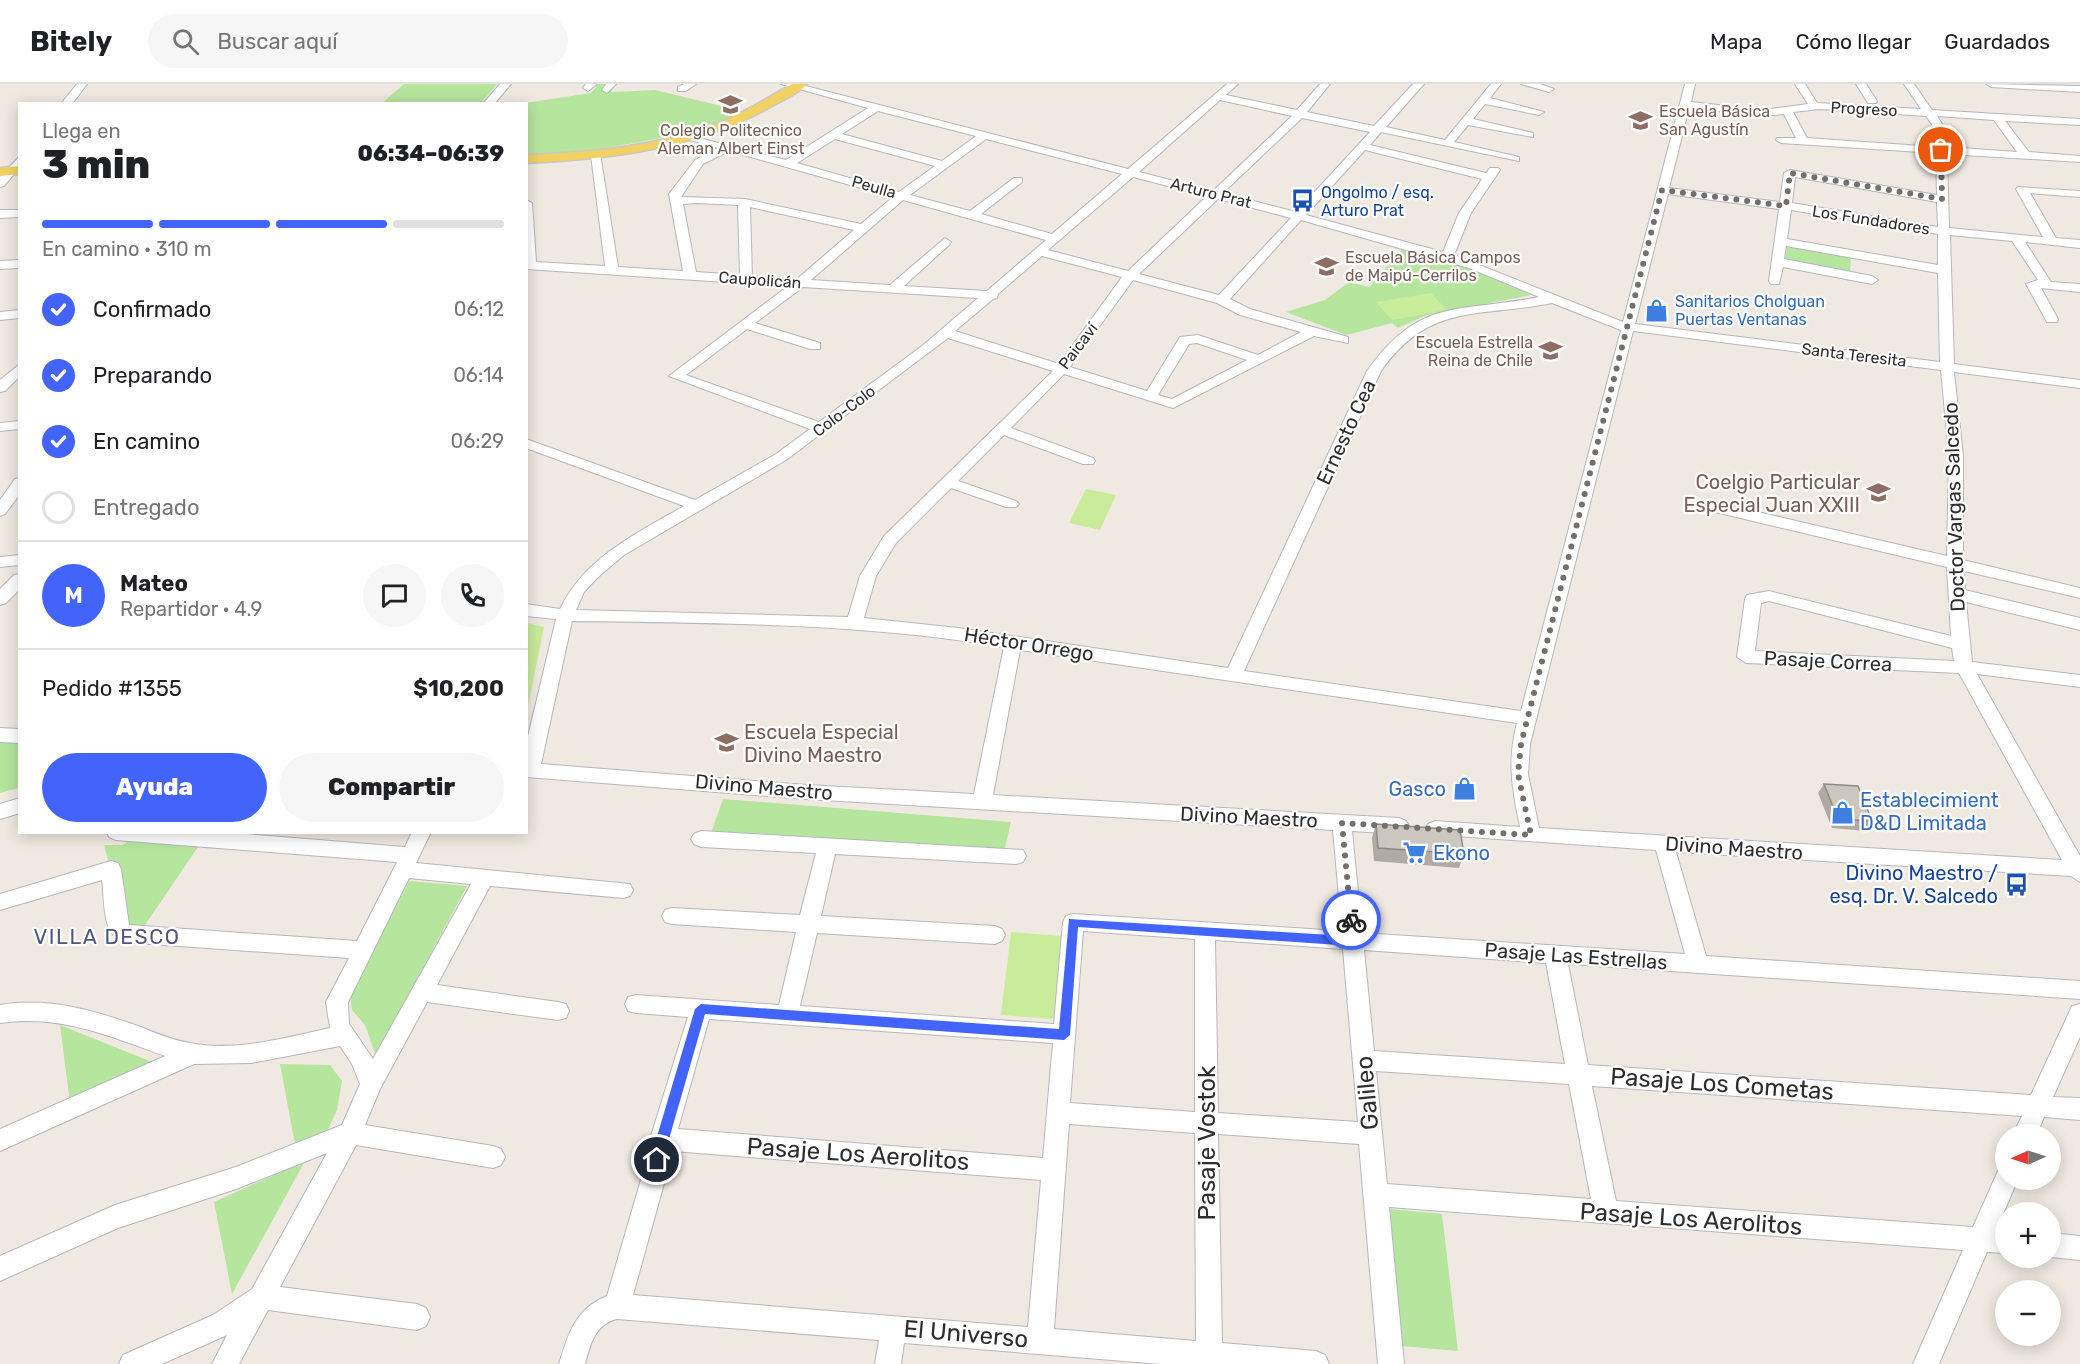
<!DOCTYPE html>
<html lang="es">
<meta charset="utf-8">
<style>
:root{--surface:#fff;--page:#f6f6f6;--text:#202124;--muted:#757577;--line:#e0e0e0;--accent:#4264fb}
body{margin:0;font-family:Rubik,sans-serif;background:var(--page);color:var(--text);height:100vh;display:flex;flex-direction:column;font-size:22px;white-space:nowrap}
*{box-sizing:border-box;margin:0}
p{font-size:20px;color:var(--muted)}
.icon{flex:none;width:33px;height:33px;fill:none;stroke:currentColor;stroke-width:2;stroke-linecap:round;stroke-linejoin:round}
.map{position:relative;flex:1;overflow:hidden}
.drawer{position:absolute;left:18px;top:18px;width:510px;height:732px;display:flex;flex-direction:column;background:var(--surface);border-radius:0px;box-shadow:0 3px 15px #0003}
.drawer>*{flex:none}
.needle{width:39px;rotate:267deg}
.fabs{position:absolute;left:1995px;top:1040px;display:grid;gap:12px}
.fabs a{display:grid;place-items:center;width:66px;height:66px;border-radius:50%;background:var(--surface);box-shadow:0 3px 15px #0003;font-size:30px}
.pin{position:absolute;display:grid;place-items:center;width:51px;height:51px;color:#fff;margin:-26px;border:3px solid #fff;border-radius:50%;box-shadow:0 2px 6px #0007}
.courier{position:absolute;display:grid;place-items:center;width:60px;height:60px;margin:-30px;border:4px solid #4264fb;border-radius:50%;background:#fff;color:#222;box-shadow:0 2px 8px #0007}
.head em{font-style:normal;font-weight:800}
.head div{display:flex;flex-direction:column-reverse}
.head{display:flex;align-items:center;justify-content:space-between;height:102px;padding:0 24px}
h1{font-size:39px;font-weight:800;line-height:45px}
.bar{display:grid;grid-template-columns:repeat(4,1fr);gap:9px 6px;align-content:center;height:72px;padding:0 24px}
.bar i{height:8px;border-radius:4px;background:var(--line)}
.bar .active{background:var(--accent)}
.bar p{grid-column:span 4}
.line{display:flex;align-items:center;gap:15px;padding:0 24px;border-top:2px solid var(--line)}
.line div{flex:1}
.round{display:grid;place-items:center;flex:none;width:63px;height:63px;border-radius:32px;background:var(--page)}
ol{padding:0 24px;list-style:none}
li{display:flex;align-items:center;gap:18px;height:66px}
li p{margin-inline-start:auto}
li .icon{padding:6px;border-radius:50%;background:var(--accent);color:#fff;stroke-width:4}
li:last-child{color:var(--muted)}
li i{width:33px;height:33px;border:3px solid var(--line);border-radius:50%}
.primary-button{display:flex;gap:12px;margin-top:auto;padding:12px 24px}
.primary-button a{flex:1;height:69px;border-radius:36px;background:var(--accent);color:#fff;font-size:24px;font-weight:800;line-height:69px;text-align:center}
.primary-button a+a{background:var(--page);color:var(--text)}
header{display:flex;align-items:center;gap:36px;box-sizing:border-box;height:84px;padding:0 30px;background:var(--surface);border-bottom:2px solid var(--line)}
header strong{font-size:28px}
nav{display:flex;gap:33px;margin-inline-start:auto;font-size:21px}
.search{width:420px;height:54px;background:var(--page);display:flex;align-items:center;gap:15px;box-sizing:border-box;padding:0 21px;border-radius:33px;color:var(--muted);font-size:22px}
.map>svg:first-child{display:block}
.green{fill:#b6e59e}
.pitch{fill:#c9ec9a}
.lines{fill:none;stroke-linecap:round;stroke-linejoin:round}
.minor-casing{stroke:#b4b7c1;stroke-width:2}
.major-casing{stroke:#c9c9c9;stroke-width:3}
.minor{fill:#fff;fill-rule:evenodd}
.major{fill:#f2d163;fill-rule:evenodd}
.wall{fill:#afaba4}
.building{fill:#cbc7bf;stroke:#8e8b86;stroke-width:1.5}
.route{fill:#4264fb}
.done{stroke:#726f6d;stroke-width:6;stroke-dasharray:0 10.8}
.labels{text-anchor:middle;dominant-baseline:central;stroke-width:4.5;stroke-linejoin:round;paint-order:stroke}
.far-street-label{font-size:16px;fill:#2e2e2e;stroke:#fff}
.far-education-label{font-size:16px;fill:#785e54;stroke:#fff;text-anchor:start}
.far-transit-label{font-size:16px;fill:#164399;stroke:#fff;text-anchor:start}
.far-shop-label{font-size:16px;fill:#366cbe;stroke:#fff;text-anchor:start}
.street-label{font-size:20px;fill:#2e2e2e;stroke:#fff}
.education-label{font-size:20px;fill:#785e54;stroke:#fff;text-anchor:end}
.shop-label{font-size:20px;fill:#366cbe;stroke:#fff;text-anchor:start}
.transit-label{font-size:20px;fill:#164399;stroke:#fff;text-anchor:end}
.neighbourhood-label{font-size:21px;letter-spacing:1.5px;fill:#4d5680;stroke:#fff}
.near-street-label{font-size:24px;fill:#2e2e2e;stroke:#fff}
</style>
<header>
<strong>Bitely</strong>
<div class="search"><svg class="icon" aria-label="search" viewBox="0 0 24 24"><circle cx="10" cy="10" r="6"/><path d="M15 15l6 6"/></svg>Buscar aquí</div>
<nav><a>Mapa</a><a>Cómo llegar</a><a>Guardados</a></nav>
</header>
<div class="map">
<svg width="2080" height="1280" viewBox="0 0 2080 1280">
<rect width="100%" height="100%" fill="#efe9e1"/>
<path class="green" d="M404,0H497L481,19H382Z
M598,0H615L611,8L655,6L746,28C674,55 604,68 527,70L526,20H519L591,9Z
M1787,161L1851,172L1850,190L1785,177Z
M1402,165L1460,181L1531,211L1427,231L1398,244L1392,239L1346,251L1286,228L1325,216L1349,198L1369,203Z
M0,652L20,654L19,704L0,709Z
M723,715L1011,738L1004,768L710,752Z
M133,755L200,760L143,844L126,843L104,761H122Z
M409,797L467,802L376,972L365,941L352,926L350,911Z
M60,941L157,980L70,1019Z
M280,980L330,981L342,997L337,1026L326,1050L295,1060Z
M305,1077L232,1210L214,1118Z
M1390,1125L1442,1130L1458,1267L1402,1262Z"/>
<path class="pitch" d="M1431,209L1447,226L1392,236L1376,218Z
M1086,405L1116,411L1100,446L1069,439Z
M527,539L544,543L527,627L526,539Z
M1011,848L1062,852L1054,935L1001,931Z"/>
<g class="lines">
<defs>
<path id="minor" d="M77,0H87L72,20H61Z
M500,0H511L494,20H483Z
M586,0H597L588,7L583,4Z
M606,0H616L607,9L602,6Z
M684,0H696L686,7H678V3Z
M781,0H798L1128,85L1227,0H1238L1226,11L1297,26L1320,0H1330L1307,28L1374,42L1413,0H1424L1386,43L1445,56L1491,0H1501L1490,14L1544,28L1539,31L1485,20L1473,35L1533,49V53L1468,41L1454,58L1519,73V77L1381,48L1370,61L1486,89L1490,84H1498L1500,86L1471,129L1454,171L1623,238L1685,0H1695L1691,18L1763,26L1808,20L1795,0H1805L1817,19L1921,25L1904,0H1914L1932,26L2080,35V41L2005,37L2029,68L2080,72V78L1947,70L1949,144L2043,153L2016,105L2018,103L2080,107V113L2030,109L2056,154L2080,156V164L2025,158L2051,198L2080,200V208L2041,204L2058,235L2057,238H2047L2026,200L2038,196L2012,157L1950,151L1954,280L2080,296V304L1954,288L1963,372V476L2080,504V514L1964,487L1965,506L2080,534V546L1966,518L1972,578L2080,591V603L1977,590L2080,772V798L2071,792L1676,768L1706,872L2080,897V915L1568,880L1588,981L2031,1011L2072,922L2080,920V953L2053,1013L2080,1014V1036L2044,1033L2037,1050H2013L2022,1032L1592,1002L1616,1117L1973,1143L1998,1087L2006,1084V1095H2018L1997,1144L2006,1145V1169L1987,1168L1939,1280H1913L1963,1166L1389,1123L1404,1280H1378L1359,1060L1218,1050L1222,1259L1316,1267L1325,1271L1329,1280H1161L904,1259L901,1280H875L879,1256L617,1235C595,1240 590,1261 585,1280H559C568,1250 576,1224 607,1212L652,1058L650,1055L688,933L636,929L628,927L625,920L628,913L636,911L779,921L796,848L672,840L665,838L662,832L665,826L672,824L800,831L816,769L701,763L694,760L691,755L694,750L701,747L1023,766L1026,772L1023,778L1016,780L835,770L821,832L995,842L1002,845L1005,851L1002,857L995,860L817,849L800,922L1054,940L1063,838L1066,832L1073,830L1342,847L1333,746L806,715L526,693V661L556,535L526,532V520L560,525C585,473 636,450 684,422L526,364V355L695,416L776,370L810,345L669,292L788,202L526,185V116L532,119L536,178L605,182L591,71L600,69L618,183L683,187L669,110L695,76L718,64L687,55V51L786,76L868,24ZM1220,16L1292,32L1213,107L1139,88ZM1689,24L1763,32L1784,30L1796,54H1777L1776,56L1781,59L1936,69L1937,111L1790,86L1784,89L1780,118L1669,104ZM1820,25L1926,32L1936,46V63L1807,54L1793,28ZM878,27L976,52L942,77L842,50ZM1937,32L1994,36L2017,68L1947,63L1946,46ZM1302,34L1370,48L1296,128L1223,109ZM835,55L935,82L899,108L797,79ZM986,55L1122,90L1052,150L981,130L1022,98V94H1014L970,127L910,111ZM1365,66L1482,95L1459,129L1443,168L1306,131ZM729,67L893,113L861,140L745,115L681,113L703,80ZM1133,93L1207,112L1128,187L1048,166ZM1795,93L1937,118L1938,143L1792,119ZM1668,110L1779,125L1769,197L1771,200H1779L1783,183L1872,200L1878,196L1872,192L1784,175L1786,162L1938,189L1940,278L1635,240ZM1218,115L1291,134L1219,211L1139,190ZM903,116L1046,156L987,207L904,202L949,161L951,158L945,154L890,201L811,196ZM697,119L738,121L740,191L696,188L683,120ZM750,123L854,146L797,195L752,192ZM1791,126L1938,150V181L1787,155ZM1301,136L1469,184L1539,213C1460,229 1420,212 1367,287L1228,584L958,544L864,534L876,492L896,459L951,404L1006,423H1016L1019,420L1016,417L958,397L1004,351L1083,380H1093L1095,377L1093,374L1011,344L1064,290L1173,324L1314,252L1348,259V253L1250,225L1230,215ZM1042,172L1122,193L1059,280L955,247L993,215L997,214L998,210ZM1133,196L1217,219L1240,231L1301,248L1258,271L1198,251L1180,253L1147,307L1070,283ZM803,203L978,214L922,262L819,338L686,291L747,245L810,265H820V259L755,239ZM1552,219L1621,246L1521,627L1244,587L1381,287C1430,218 1478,234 1552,219ZM1633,247L1941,286L1949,372L1947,472L1715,418L1707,423L1715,428L1947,483L1951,552L1769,507L1747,511L1745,515L1737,573L1746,579L1959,589L2062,776L1539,744L1528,690L1530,660ZM948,254L1053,287L884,452L860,492L848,533L576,526L584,508L597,494L624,471L786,376ZM1197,259L1247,276L1172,315L1158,311L1189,260ZM1769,517L1952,564L1954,577L1755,567L1761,519ZM572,537C717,539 861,539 1004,563L974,710L806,701L541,680ZM1020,566L1517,639C1507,678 1512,704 1520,743L1435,737L1428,740L1425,745L1428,750L1656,766L1685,870L1362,849L1352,747L1399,750L1406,747L1409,742L1406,737L1399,734L993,711ZM1083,847L1195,855V1028L1070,1019ZM1215,856L1343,865L1358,1038L1218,1029ZM1364,866L1546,879L1565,980L1374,967ZM709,935L1053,959L1043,1074L678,1045ZM1376,987L1569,1000L1591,1115L1387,1100ZM1069,1040L1195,1049L1196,1257L1054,1245ZM673,1067L1041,1096L1028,1243L633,1211Z
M1521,0H1540L1554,5L1549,8Z
M1856,0H1866L1877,17L1876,19H1868Z
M1986,0L2080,2V8L1991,3Z
M20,72V83L4,102L0,103V93Z
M0,126H20V133L0,134Z
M20,176V184L0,185V177Z
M20,226V234L0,236V228Z
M20,280V292L5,307L0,308V296Z
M20,337V345L0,347V339Z
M20,394V410L5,430L0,432V416L15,395Z
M20,471V481L0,483V473Z
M20,490V505L6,519L0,521V505L14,491Z
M0,644L20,645V659L0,658Z
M20,714V729L0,735V720Z
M107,748H221L405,763L412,748H431L416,779L630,800L633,806L630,812L623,814L490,802L437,901L558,918L566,920L569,927L566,934L558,936L427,918L380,1005L365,1041L493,1062L501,1065L505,1073L501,1081L493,1084L356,1061L280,1203L417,1220L426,1224L430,1233L426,1242L417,1246L268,1226L239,1280H212L227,1251L162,1280H119L123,1271L213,1231L252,1205L327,1069L236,1105L118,1144L0,1197V1172L115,1121L236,1083L342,1041L360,1000L352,980L340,962L251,979L194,980L0,1067V1045L165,972C110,952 59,930 0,939V921C49,913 92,926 138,942C155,949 172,956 190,959C236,968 284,954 330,944L326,918L349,874L123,858C101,850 105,815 102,796L0,826V810L111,777L118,779L121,785L129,841L357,857L397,778L116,756L109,753ZM409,794L471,800L373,975L349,940L348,918Z
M2050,1149L2080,1152V1176L2050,1173Z"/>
<path id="major" d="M792,0H807C799,9 783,16 772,22C696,65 612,75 526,79V71C592,68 656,63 718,39C744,29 768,14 792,0Z
M20,82V90L0,92V84Z"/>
</defs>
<use href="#minor" class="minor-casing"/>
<use href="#major" class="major-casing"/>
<use href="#minor" class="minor"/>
<use href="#major" class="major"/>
</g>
<path class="wall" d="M1824,700L1872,737L1866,747L1832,744L1818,709Z
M1376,740L1464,770L1459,784L1374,777L1372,754Z"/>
<path class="building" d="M1824,700L1858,702L1872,737L1838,735Z
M1376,740L1460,746L1464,770L1378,764Z"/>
<path class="route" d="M1351,831L1356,836L1358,857L1353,862L1078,843L1070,951L1064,956L705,930L663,1076L657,1082L650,1076L695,925L701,920L1059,945L1069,835L1347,852L1345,836Z"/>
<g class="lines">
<path class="done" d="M1351,836L1342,739L1531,751L1518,690L1521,660L1662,106L1786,122L1790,89L1942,115L1941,66"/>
</g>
<defs>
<symbol id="school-bare" viewBox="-9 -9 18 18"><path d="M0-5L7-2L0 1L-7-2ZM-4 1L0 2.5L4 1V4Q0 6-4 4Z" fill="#8d6e63" stroke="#fff" stroke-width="2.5" paint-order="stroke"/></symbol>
<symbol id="bus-bare" viewBox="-9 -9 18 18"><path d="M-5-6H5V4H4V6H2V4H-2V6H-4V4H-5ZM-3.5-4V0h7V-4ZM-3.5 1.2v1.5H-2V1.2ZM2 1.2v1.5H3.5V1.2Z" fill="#1a4fb4" stroke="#fff" stroke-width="2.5" paint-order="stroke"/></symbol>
<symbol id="shop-bare" viewBox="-9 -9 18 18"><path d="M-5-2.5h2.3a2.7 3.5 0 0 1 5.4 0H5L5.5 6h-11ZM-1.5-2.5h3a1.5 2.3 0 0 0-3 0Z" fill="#3f7fe0" stroke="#fff" stroke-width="2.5" paint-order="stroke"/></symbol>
<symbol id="supermarket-bare" viewBox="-9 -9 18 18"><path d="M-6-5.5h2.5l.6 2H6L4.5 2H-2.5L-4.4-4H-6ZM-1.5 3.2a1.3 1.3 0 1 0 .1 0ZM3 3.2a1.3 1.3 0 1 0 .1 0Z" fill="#3f7fe0" stroke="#fff" stroke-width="2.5" paint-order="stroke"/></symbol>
</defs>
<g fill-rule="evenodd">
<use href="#school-bare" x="714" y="4" width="33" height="33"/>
<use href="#school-bare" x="1624" y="20" width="33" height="33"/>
<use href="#bus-bare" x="1286" y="100" width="33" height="33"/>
<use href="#school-bare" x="1310" y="166" width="33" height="33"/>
<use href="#shop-bare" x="1640" y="210" width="33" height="33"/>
<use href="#school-bare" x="1534" y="250" width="33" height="33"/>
<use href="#school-bare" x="1862" y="392" width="33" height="33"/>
<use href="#school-bare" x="710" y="642" width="33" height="33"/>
<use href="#shop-bare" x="1448" y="688" width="33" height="33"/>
<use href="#shop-bare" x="1826" y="712" width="33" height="33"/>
<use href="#supermarket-bare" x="1398" y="752" width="33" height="33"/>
<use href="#bus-bare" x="2000" y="784" width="33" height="33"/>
</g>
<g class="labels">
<g class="far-street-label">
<text transform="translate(1864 25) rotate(3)">Progreso</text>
<text transform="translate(874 103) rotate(16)">Peulla</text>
<text transform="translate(1211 109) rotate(14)">Arturo Prat</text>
<text transform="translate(1871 136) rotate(9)">Los Fundadores</text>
<text transform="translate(760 196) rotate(4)">Caupolicán</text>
<text transform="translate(1078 262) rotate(-53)">Paicaví</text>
<text transform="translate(1854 271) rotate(7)">Santa Teresita</text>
<text transform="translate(844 327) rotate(-37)">Colo-Colo</text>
</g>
<g class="far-education-label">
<text x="1659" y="27">Escuela Básica<tspan x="1659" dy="18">San Agustín</tspan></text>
<text x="731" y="46" text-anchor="middle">Colegio Politecnico<tspan x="731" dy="18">Aleman Albert Einst</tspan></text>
<text x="1345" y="173">Escuela Básica Campos<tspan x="1345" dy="18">de Maipú-Cerrilos</tspan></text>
<text x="1533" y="258" text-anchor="end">Escuela Estrella<tspan x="1533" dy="18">Reina de Chile</tspan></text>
</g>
<g class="far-transit-label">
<text x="1321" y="108">Ongolmo / esq.<tspan x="1321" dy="18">Arturo Prat</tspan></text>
</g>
<g class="far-shop-label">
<text x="1675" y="217">Sanitarios Cholguan<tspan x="1675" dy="18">Puertas Ventanas</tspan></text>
</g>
<g class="street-label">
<text transform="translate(1346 348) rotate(-65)">Ernesto Cea</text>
<text transform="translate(1954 423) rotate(-92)">Doctor Vargas Salcedo</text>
<text transform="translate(1029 560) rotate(9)">Héctor Orrego</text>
<text transform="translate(1828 577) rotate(3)">Pasaje Correa</text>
<text transform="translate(764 703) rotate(5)">Divino Maestro</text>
<text transform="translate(1249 733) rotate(3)">Divino Maestro</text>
<text transform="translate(1734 764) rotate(4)">Divino Maestro</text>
<text transform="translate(1576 872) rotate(4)">Pasaje Las Estrellas</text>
</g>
<g class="education-label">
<text x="1860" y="398">Coelgio Particular<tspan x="1860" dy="23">Especial Juan XXIII</tspan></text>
<text x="744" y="648" text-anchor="start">Escuela Especial<tspan x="744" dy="23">Divino Maestro</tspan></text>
</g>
<g class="shop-label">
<text x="1446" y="705" text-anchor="end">Gasco</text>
<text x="1860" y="716">Establecimient<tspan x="1860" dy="23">D&amp;D Limitada</tspan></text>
<text x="1433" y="769">Ekono</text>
</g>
<g class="transit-label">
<text x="1998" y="789">Divino Maestro /<tspan x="1998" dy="23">esq. Dr. V. Salcedo</tspan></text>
</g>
<g class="neighbourhood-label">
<text x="107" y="852">VILLA DESCO</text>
</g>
<g class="near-street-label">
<text transform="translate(1722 1000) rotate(4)">Pasaje Los Cometas</text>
<text transform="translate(1367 1009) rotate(-95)">Galileo</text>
<text transform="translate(1207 1059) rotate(-90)">Pasaje Vostok</text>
<text transform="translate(858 1070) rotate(4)">Pasaje Los Aerolitos</text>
<text transform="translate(1691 1135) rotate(4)">Pasaje Los Aerolitos</text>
<text transform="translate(966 1250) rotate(5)">El Universo</text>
</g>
</g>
</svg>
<div class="fabs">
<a><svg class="needle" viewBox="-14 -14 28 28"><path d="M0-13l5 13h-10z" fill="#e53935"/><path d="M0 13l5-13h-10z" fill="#757577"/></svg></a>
<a>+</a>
<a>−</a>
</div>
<div class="pin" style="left:1941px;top:66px;background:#ea580c"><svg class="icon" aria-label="bag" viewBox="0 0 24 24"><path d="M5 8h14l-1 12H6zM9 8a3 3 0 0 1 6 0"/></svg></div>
<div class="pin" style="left:657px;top:1076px;background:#1f2937"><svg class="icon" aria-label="home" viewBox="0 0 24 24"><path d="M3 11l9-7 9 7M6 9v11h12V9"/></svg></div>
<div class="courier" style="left:1351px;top:836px"><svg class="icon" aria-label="bike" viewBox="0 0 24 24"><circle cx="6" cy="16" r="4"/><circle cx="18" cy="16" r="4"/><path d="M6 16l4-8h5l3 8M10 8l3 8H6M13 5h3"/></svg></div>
<section class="drawer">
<div class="head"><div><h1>3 min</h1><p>Llega en</p></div><em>06:34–06:39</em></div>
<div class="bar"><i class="active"></i><i class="active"></i><i class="active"></i><i></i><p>En camino · 310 m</p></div>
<ol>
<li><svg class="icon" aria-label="check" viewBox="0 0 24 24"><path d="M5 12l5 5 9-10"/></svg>Confirmado<p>06:12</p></li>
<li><svg class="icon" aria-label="check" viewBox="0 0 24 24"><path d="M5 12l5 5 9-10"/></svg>Preparando<p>06:14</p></li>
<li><svg class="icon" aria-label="check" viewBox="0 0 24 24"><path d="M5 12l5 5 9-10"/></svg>En camino<p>06:29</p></li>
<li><i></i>Entregado</li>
</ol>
<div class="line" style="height:108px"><b class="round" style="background:var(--accent);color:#fff">M</b><div><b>Mateo</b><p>Repartidor · 4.9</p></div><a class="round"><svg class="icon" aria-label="chat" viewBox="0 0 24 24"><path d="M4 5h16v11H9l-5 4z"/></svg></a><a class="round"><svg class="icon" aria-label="phone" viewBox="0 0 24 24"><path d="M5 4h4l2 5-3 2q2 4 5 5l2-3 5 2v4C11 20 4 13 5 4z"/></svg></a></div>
<div class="line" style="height:78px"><div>Pedido #1355</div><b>$10,200</b></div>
<div class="primary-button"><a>Ayuda</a><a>Compartir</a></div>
</section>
</div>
